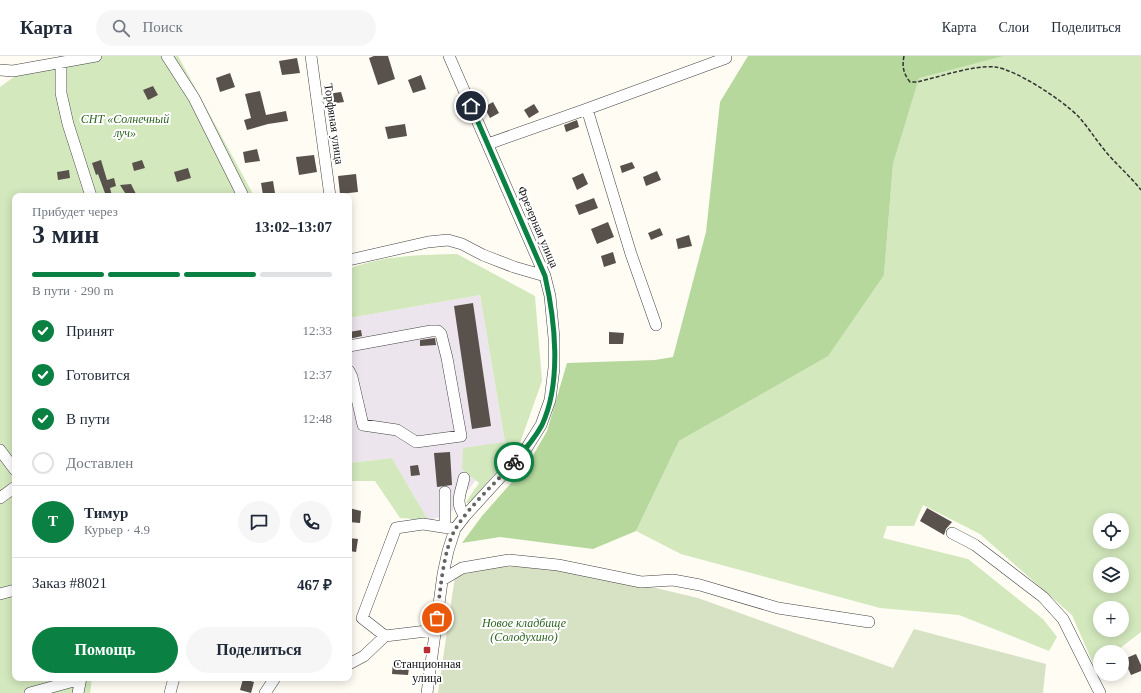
<!DOCTYPE html>
<html lang="ru">
<meta charset="utf-8">
<style>
:root{--surface:#fff;--page:#f6f6f7;--text:#1f2937;--muted:#747a83;--line:#e0e1e3;--accent:#0b8043}
body{margin:0;font-family:"Times New Roman",serif;background:var(--page);color:var(--text);height:100vh;display:flex;flex-direction:column;font-size:15px;white-space:nowrap}
*{box-sizing:border-box;margin:0}
p{font-size:13px;color:var(--muted)}
.icon{flex:none;width:22px;height:22px;fill:none;stroke:currentColor;stroke-width:2;stroke-linecap:round;stroke-linejoin:round}
.map{position:relative;flex:1;overflow:hidden}
.details{position:absolute;left:12px;top:137px;width:340px;height:488px;display:flex;flex-direction:column;background:var(--surface);border-radius:8px;box-shadow:0 2px 10px #0003}
.details>*{flex:none}
.tools{position:absolute;left:1093px;top:457px;display:grid;gap:8px}
.tools a{display:grid;place-items:center;width:36px;height:36px;border-radius:50%;background:var(--surface);box-shadow:0 2px 10px #0003;font-size:20px}
.pin{position:absolute;display:grid;place-items:center;width:34px;height:34px;color:#fff;margin:-17px;border:2px solid #fff;border-radius:50%;box-shadow:0 1px 4px #0007}
.courier{position:absolute;display:grid;place-items:center;width:40px;height:40px;margin:-20px;border:3px solid #0b8043;border-radius:50%;background:#fff;color:#222;box-shadow:0 1px 5px #0007}
.overview em{font-style:normal;font-weight:800}
.overview div{display:flex;flex-direction:column-reverse}
.overview{display:flex;align-items:center;justify-content:space-between;height:68px;padding:0 20px}
h1{font-size:26px;font-weight:800;line-height:30px}
.bar{display:grid;grid-template-columns:repeat(4,1fr);gap:6px 4px;align-content:center;height:48px;padding:0 20px}
.bar i{height:5px;border-radius:3px;background:var(--line)}
.bar .selected{background:var(--accent)}
.bar p{grid-column:span 4}
.line{display:flex;align-items:center;gap:10px;padding:0 20px;border-top:1px solid var(--line)}
.line div{flex:1}
.round{display:grid;place-items:center;flex:none;width:42px;height:42px;border-radius:21px;background:var(--page)}
ol{padding:0 20px;list-style:none}
li{display:flex;align-items:center;gap:12px;height:44px}
li p{margin-inline-start:auto}
li .icon{padding:4px;border-radius:50%;background:var(--accent);color:#fff;stroke-width:4}
li:last-child{color:var(--muted)}
li i{width:22px;height:22px;border:2px solid var(--line);border-radius:50%}
.action{display:flex;gap:8px;margin-top:auto;padding:8px 20px}
.action a{flex:1;height:46px;border-radius:24px;background:var(--accent);color:#fff;font-size:16px;font-weight:800;line-height:46px;text-align:center}
.action a+a{background:var(--page);color:var(--text)}
header{display:flex;align-items:center;gap:24px;box-sizing:border-box;height:56px;padding:0 20px;background:var(--surface);border-bottom:1px solid var(--line)}
header strong{font-size:19px}
nav{display:flex;gap:22px;margin-inline-start:auto;font-size:14px}
.search{width:280px;height:36px;background:var(--page);display:flex;align-items:center;gap:10px;box-sizing:border-box;padding:0 14px;border-radius:22px;color:var(--muted);font-size:15px}
.map>svg:first-child{display:block}
.industrial{fill:#ede5ee}
.green{fill:#d3e8bd;fill-rule:evenodd}
.forest{fill:#b7d89d}
.cemetery{fill:#d7e1c4}
.building{fill:#58514c}
.lines{fill:none;stroke-linecap:round;stroke-linejoin:round}
.minor-casing{stroke:#434343;stroke-width:12}
.path{stroke:#323232;stroke-width:1.5;stroke-dasharray:4 2;stroke-linecap:butt}
.minor{stroke:#fff;stroke-width:11}
.done{stroke:#63635f;stroke-width:4;stroke-dasharray:0 7.2}
.route{stroke:#0b8043;stroke-width:5}
.poi-dot{fill:#ba2d31;stroke:#fff;stroke-width:1.5}
.labels{text-anchor:middle;dominant-baseline:central;stroke-width:4;stroke-linejoin:round;paint-order:stroke}
.park-label{font-size:12px;font-style:italic;fill:#2f6522;stroke:#fff}
.street-label{font-size:12px;fill:#101010;stroke:#fff}
.poi-label{font-size:12px;fill:#101010;stroke:#fff}
</style>
<header>
<strong>Карта</strong>
<div class="search"><svg class="icon" aria-label="search" viewBox="0 0 24 24"><circle cx="10" cy="10" r="6"/><path d="M15 15l6 6"/></svg>Поиск</div>
<nav><a>Карта</a><a>Слои</a><a>Поделиться</a></nav>
</header>
<div class="map">
<svg width="1141" height="637" viewBox="0 0 1141 637">
<rect width="100%" height="100%" fill="#fefcf3"/>
<path class="industrial" d="M480,239L505,386L449,459L428,464L392,402L349,407V262Z"/>
<path class="green" d="M70,0H178L254,140H15V622H92L90,637H0V31L36,5Z
M1004,0H1141V576L1115,596H1100V608L1095,612L1072,559L980,478L923,449L914,470H887L883,482L968,503L1043,563L1057,581L1049,595L959,559L880,552L681,498L636,475L679,385L714,365L884,219L893,108L919,21ZM1100,464H1122V486H1100ZM1100,508H1122V530H1100ZM1100,552H1122V574H1100Z
M457,198L535,240L542,325L520,387L469,448L466,446L479,427L462,413L463,392L505,386L480,239L349,262V213C383,199 421,199 457,198Z
M392,402L428,464L400,462L375,425H349V407Z"/>
<path class="forest" d="M748,0H1004L919,22L893,108L884,219L828,300L679,385L636,475L593,493L500,481L462,487L482,460L528,408L547,375L567,307L655,304L673,301L706,176L720,46Z"/>
<path class="cemetery" d="M535,510L656,532L698,542L893,612L914,573L1046,608L1043,637H438L455,520L498,511Z"/>
<path class="building" d="M374,0H388L395,23L378,29L369,2Z
M297,2L300,17L282,19L279,5Z
M230,17L235,31L220,36L216,22Z
M421,19L426,33L413,37L408,24Z
M153,30L158,39L148,44L143,34Z
M260,35L266,59L286,55L288,65L268,68L247,74L244,64L251,62L245,38Z
M341,36L344,46L329,48L327,38Z
M493,46L499,57L490,62L484,51Z
M534,48L539,56L529,62L524,54Z
M577,64L579,71L566,76L564,69Z
M405,68L407,80L388,83L385,71Z
M257,93L260,105L245,107L243,96Z
M314,99L317,116L299,119L296,101Z
M101,104L107,124L114,122L116,130L110,132L112,140H106L98,118L96,119L92,107Z
M142,104L145,112L134,115L132,107Z
M632,106L635,112L622,117L620,110Z
M188,112L191,122L177,126L174,116Z
M69,114L70,122L58,124L57,116Z
M657,115L661,124L646,130L643,121Z
M583,117L588,128L577,134L572,122Z
M356,118L358,136L340,138L338,120Z
M273,125L275,137L263,139L261,127Z
M131,128L137,140H127L120,129Z
M594,142L598,152L579,159L575,149Z
M608,166L614,181L597,188L591,173Z
M660,172L663,179L651,184L648,177Z
M689,179L692,190L678,193L676,183Z
M613,196L616,207L604,211L601,200Z
M473,247L491,370L472,373L454,250Z
M361,274L362,280L349,283V276Z
M609,276L624,277L623,288H609Z
M435,282L436,289L420,290V284Z
M450,396L452,429L437,431L434,397Z
M418,409L420,419L411,420L410,410Z
M349,452L361,455L360,467L349,466Z
M927,452L952,466L946,473L944,479L920,465Z
M349,482L358,483L356,496L349,495Z
M1136,598L1141,609V615L1131,619L1124,603Z
M393,605L410,606L408,619L392,618Z
M243,623L254,626L251,637L240,634Z"/>
<g class="lines">
<defs>
<path id="minor" d="M167,0L194,42L243,140
M311,0L330,140
M61,6V37L68,68L91,140
M0,14L13,15L96,0
M488,88L587,53
M349,204L428,186L448,184L462,188L483,199L514,211L545,220
M656,269L631,198L587,53L726,2
M349,290L431,275H438L441,278L447,302L461,380L416,386L397,374L363,369L352,321L349,315
M0,394L15,414
M464,422C461,437 454,447 465,460
M0,442L15,431
M445,472V436
M952,477L975,489L1043,541L1063,563L1100,637
M442,524L462,512L509,504L558,509L641,526L673,524L700,529L778,552L869,566
M0,538L15,534
M385,580L362,562L396,472L423,468L455,473
M349,608L364,600L385,580L435,574
M30,637L81,623
M78,637L81,622
M170,637L174,622
M265,637L275,622
M427,637L443,518L448,495L455,473L465,460L526,393L541,369L550,344L554,312V282L550,240L545,220L449,0"/>
</defs>
<use href="#minor" class="minor-casing"/>
<path class="path" d="M904,0C902,10 903,17 910,26H917C939,21 973,9 995,11C1017,14 1062,44 1078,60C1088,71 1096,84 1106,96C1117,109 1130,120 1141,134"/>
<use href="#minor" class="minor"/>
</g>
<g class="lines">
<path class="done" d="M437,562C440,537 443,493 456,472C471,448 495,428 514,406"/>
<path class="route" d="M471,50L545,220C555,264 562,326 542,369C535,382 524,395 514,406"/>
</g>
<rect class="poi-dot" x="423" y="590" width="8" height="8" rx="2"/>
<g class="labels">
<g class="park-label">
<text x="125" y="63">СНТ «Солнечный<tspan x="125" dy="14">луч»</tspan></text>
<text x="524" y="567">Новое кладбище<tspan x="524" dy="14">(Солодухино)</tspan></text>
</g>
<g class="street-label">
<text transform="translate(334 68) rotate(82)">Торфяная улица</text>
<text transform="translate(538 171) rotate(67)">Фрезерная улица</text>
</g>
<g class="poi-label">
<text x="427" y="608">Станционная<tspan x="427" dy="14">улица</tspan></text>
</g>
</g>
</svg>
<div class="tools">
<a><svg class="icon" aria-label="locate" viewBox="0 0 24 24"><circle cx="12" cy="12" r="6"/><path d="M12 2v4M12 18v4M2 12h4M18 12h4"/></svg></a>
<a><svg class="icon" aria-label="layers" viewBox="0 0 24 24"><path d="M12 4l9 5-9 5-9-5zM3 14l9 5 9-5"/></svg></a>
<a>+</a>
<a>−</a>
</div>
<div class="pin" style="left:437px;top:562px;background:#ea580c"><svg class="icon" aria-label="bag" viewBox="0 0 24 24"><path d="M5 8h14l-1 12H6zM9 8a3 3 0 0 1 6 0"/></svg></div>
<div class="pin" style="left:471px;top:50px;background:#1f2937"><svg class="icon" aria-label="home" viewBox="0 0 24 24"><path d="M3 11l9-7 9 7M6 9v11h12V9"/></svg></div>
<div class="courier" style="left:514px;top:406px"><svg class="icon" aria-label="bike" viewBox="0 0 24 24"><circle cx="6" cy="16" r="4"/><circle cx="18" cy="16" r="4"/><path d="M6 16l4-8h5l3 8M10 8l3 8H6M13 5h3"/></svg></div>
<section class="details">
<div class="overview"><div><h1>3 мин</h1><p>Прибудет через</p></div><em>13:02–13:07</em></div>
<div class="bar"><i class="selected"></i><i class="selected"></i><i class="selected"></i><i></i><p>В пути · 290 m</p></div>
<ol>
<li><svg class="icon" aria-label="check" viewBox="0 0 24 24"><path d="M5 12l5 5 9-10"/></svg>Принят<p>12:33</p></li>
<li><svg class="icon" aria-label="check" viewBox="0 0 24 24"><path d="M5 12l5 5 9-10"/></svg>Готовится<p>12:37</p></li>
<li><svg class="icon" aria-label="check" viewBox="0 0 24 24"><path d="M5 12l5 5 9-10"/></svg>В пути<p>12:48</p></li>
<li><i></i>Доставлен</li>
</ol>
<div class="line" style="height:72px"><b class="round" style="background:var(--accent);color:#fff">Т</b><div><b>Тимур</b><p>Курьер · 4.9</p></div><a class="round"><svg class="icon" aria-label="chat" viewBox="0 0 24 24"><path d="M4 5h16v11H9l-5 4z"/></svg></a><a class="round"><svg class="icon" aria-label="phone" viewBox="0 0 24 24"><path d="M5 4h4l2 5-3 2q2 4 5 5l2-3 5 2v4C11 20 4 13 5 4z"/></svg></a></div>
<div class="line" style="height:52px"><div>Заказ #8021</div><b>467 ₽</b></div>
<div class="action"><a>Помощь</a><a>Поделиться</a></div>
</section>
</div>
